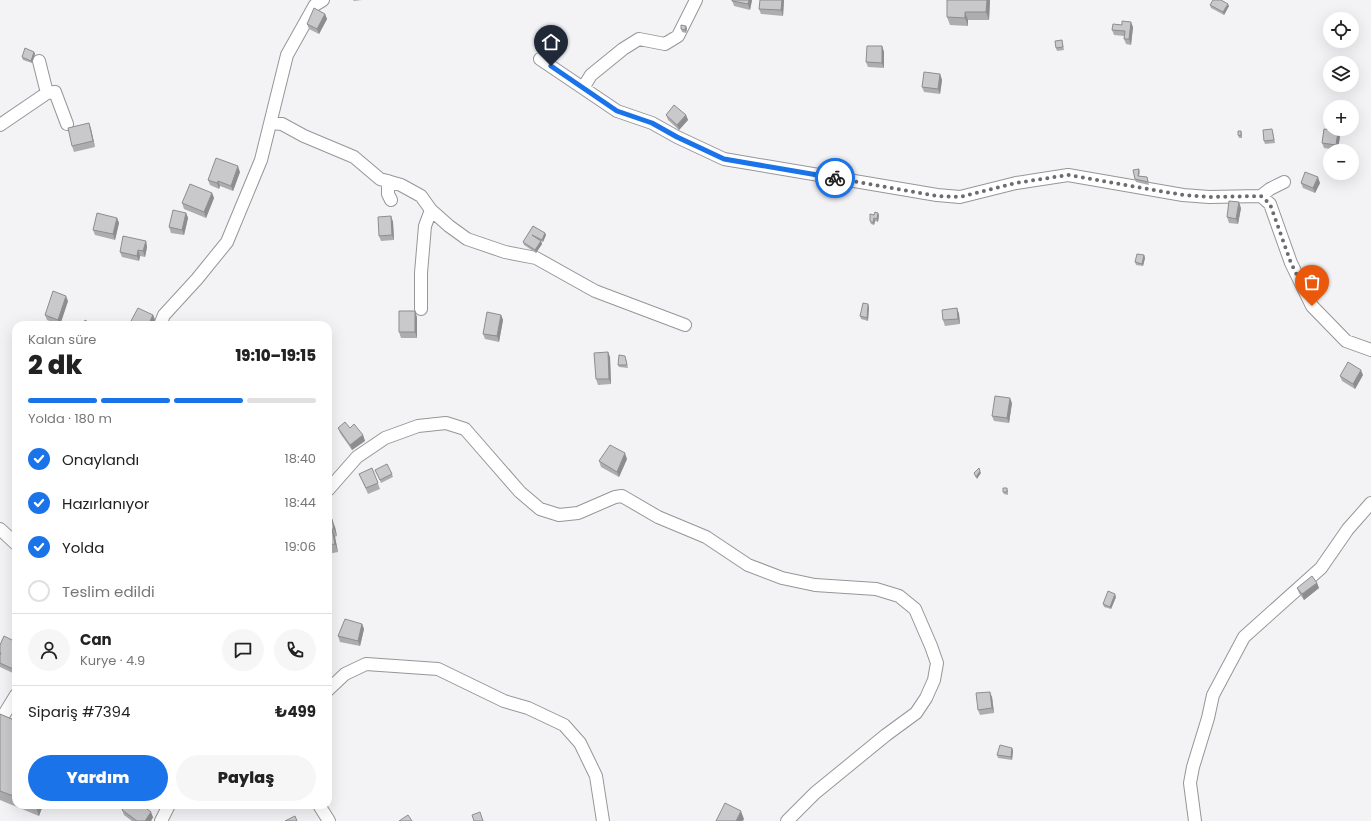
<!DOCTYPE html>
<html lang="tr">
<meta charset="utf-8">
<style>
:root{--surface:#fff;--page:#f6f6f6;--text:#222;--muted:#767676;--line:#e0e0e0;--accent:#1a73e8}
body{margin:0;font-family:Poppins,sans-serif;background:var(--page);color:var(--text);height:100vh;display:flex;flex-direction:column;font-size:15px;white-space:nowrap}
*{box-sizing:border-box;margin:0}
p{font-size:13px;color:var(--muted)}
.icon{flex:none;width:22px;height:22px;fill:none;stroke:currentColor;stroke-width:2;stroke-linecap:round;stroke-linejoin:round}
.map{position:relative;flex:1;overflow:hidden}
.panel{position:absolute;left:12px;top:321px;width:320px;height:488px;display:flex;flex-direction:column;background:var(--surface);border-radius:12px;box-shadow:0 4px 16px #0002}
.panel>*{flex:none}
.tools{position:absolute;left:1323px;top:12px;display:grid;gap:8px}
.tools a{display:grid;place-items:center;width:36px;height:36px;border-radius:50%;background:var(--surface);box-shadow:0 4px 16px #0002;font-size:20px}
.pin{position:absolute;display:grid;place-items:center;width:34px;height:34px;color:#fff;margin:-41px -17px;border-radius:50% 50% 50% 0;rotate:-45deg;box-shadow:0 0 4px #0007}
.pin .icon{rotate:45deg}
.courier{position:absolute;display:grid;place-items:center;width:40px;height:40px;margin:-20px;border:3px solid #1a73e8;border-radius:50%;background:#fff;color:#222;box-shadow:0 1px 5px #0007}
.headline em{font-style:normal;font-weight:800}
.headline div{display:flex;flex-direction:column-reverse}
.headline{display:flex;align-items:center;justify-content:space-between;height:68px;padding:0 16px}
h1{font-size:26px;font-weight:800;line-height:30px}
.bar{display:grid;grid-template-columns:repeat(4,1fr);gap:6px 4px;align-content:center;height:48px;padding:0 16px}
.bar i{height:5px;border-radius:3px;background:var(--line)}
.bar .active{background:var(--accent)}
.bar p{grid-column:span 4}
.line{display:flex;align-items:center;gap:10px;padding:0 16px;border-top:1px solid var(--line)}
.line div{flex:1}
.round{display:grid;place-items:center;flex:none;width:42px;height:42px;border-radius:21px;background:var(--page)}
ol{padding:0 16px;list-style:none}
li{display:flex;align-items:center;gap:12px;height:44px}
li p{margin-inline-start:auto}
li .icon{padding:4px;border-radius:50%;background:var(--accent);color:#fff;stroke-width:4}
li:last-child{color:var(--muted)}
li i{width:22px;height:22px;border:2px solid var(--line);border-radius:50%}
.button{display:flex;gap:8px;margin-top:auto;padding:8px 16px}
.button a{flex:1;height:46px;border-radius:24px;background:var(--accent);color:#fff;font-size:16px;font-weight:800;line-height:46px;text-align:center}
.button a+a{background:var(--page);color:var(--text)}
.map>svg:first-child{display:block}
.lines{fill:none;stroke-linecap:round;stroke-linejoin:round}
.street-casing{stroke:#969699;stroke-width:14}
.street{stroke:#fff;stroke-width:12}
.wall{fill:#adadaf}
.shaded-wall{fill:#8d8d8f}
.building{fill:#c9c9cc;stroke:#8d8d8f}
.done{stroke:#6c6c6e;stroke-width:4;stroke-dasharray:0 7.2}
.route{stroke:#1a73e8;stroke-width:5}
</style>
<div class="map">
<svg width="1371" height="821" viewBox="0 0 1371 821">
<rect width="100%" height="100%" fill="#f3f3f6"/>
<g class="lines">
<defs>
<path id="street" d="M540,59L583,88L591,75L623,49L639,39L665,44L678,36L696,0
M39,61L47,93
M583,88L617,111L652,123L677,137L724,159L937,195L960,197L1016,183L1068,175L1183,195L1209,197L1261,196L1270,204L1291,263L1312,306L1346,341L1371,350
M271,123L282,124L304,136L354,157L380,179L401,185L421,196L431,210L425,226L421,273V309
M0,125L47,93L55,92L67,124
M388,181V194L391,200
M1261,196L1270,189L1284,182
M431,210L449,226L467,239L505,252L536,258L595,291L685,325
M160,325L164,315L197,279L227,242L261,160L287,55L315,5L323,0
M328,490L357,457L385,438L418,426L446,423L465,429L520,492L540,509L559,515L578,513L615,497L622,496L658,517L706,537L748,565L782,578L815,585L876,589L899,596L915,609L931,646L937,663L934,680L926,698L916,713L886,735L815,793L787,821
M0,529L16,544
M328,690L345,674L366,664L438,669L504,701L528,708L564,725L580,743L596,776L603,821
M0,721L16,695
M319,805L329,821
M161,821L169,805
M1195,821L1190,783L1193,767L1208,718L1213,695L1244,637L1321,568L1348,529L1371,503"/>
</defs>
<use href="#street" class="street-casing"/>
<use href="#street" class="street"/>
</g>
<path class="wall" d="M353,0H362L354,1Z
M732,0H752L750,10L734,6Z
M760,0H784L783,16L761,14L759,9Z
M990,0L989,20H968V26L950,25L947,17Z
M1210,5L1229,6L1224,15L1211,8Z
M325,14L327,19L319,34L309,29L307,24Z
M1122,25L1133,27L1131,45L1126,44L1124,39V36L1114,35L1112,30Z
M687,28L686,33L682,32L681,29Z
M1062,40L1064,50L1057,51L1056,48Z
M882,46L884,52V68L868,67L866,62Z
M34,52L35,54L32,63L23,60L22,57Z
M940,74L942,80L940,94L924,92L922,87Z
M666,115H686L688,120L679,130L668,120Z
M89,123L91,129L95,147L74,152L72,146Z
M1241,131L1242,133V138H1239L1238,135Z
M1273,132L1275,143L1265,144L1264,141Z
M1340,136L1338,150L1324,148L1322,143Z
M1139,169L1140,172L1139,176L1147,177L1149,185L1136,182L1135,179Z
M240,172L233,191L220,186L219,189L210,185L208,180Z
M1301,183H1320L1315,193L1303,188Z
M212,193L214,198L206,218L184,209L182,203Z
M1241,208L1238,224L1229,223L1227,217Z
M186,213L188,218L184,235L171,233L169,227Z
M870,214L879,215L878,222L875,221L874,225L871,224L870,221Z
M391,216L393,222L394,240L381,241L379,236Z
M117,218L119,223L115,240L95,235L93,230Z
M533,226L546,235L543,242L541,241L542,244L536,253L524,245L523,242Z
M146,241L147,247L145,257L140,256L139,261L122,257L120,252Z
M1144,255L1145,258L1143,266L1136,265L1135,262Z
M68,301L60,325L47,320L45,315Z
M869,307L868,321L861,319L860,316Z
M957,308L959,314L960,324L945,326L943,320Z
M153,315L155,320L153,325H133L131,321Z
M501,315L503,320L499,342L485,339L483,334Z
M417,317V338H401L399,332Z
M608,352L610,357L611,384L598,385L596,379Z
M626,359L628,368L619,367L618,365Z
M1363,375L1355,389L1342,381L1340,376Z
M1012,403L1009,423L994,421L992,416Z
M338,428H350L363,435L365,441L352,450L340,433Z
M627,459L619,477L601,467L599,461Z
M372,468L380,489L368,494L359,474Z
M375,470L392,474L393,477L381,483Z
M1007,488L1008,491V495L1004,494L1003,492Z
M328,520L335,527L337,536L335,537L338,552L328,554Z
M1317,583L1319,588L1304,600L1299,593L1297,588Z
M1116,597L1111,609L1104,607L1103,604Z
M362,624L364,629L360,646L340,642L338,636Z
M4,636L15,674L0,667V645Z
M992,697L994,713L980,715L978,710Z
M0,714L14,720L16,715V805H43L39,816L0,800Z
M1012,748L1013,751L1012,760L998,758L997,755Z
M122,810L153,817L151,821H132L124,815Z"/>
<path class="shaded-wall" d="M749,0H752L750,10L748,4Z
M782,0H784L783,16L781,10Z
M987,0H990L989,20L986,12Z
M1228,4L1229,6L1224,15L1223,12Z
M965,12L968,20V26L965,18Z
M325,14L327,19L319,34L317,29Z
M1131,22L1133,27L1131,45L1129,39Z
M686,26L687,28L686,33L685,30Z
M882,46L884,52V68L882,63Z
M34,52L35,54L32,63L31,61Z
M940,74L942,80L940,94L938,89Z
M686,115L688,120L679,130L677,125Z
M89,123L91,129L95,147L93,141Z
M1338,131L1340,136L1338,150L1336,145Z
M238,166L240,172L233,191L231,186Z
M1318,177L1320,183L1315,193L1313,188Z
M218,181L220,186L219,189L217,183Z
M212,193L214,198L206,218L204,212Z
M1239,202L1241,208L1238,224L1236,219Z
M186,213L188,218L184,235L182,230Z
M878,213L879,215L878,222L877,219Z
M391,216L393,222L394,240L392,235Z
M117,218L119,223L115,240L113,234Z
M874,218L875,221L874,225L873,223Z
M545,233L546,235L543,242L542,240Z
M146,241L147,247L145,257L143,251Z
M541,241L542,244L536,253L535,250Z
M138,250L140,256L139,261L137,256Z
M1144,255L1145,258L1143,266L1142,264Z
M66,296L68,301L60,325L58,320Z
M868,304L869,307L868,321L867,318Z
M957,308L959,314L960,324L958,319Z
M415,311L417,317V338L415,332Z
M153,315L155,320L153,325H148Z
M501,315L503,320L499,342L497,336Z
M608,352L610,357L611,384L609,379Z
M1361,370L1363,375L1355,389L1353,384Z
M1010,398L1012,403L1009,423L1007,418Z
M363,435L365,441L352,450L350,445Z
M625,453L627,459L619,477L617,472Z
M980,471L981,473L977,479L976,477Z
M332,519L335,527L337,536L334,529Z
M332,529L335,537L338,552L335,544Z
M1317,583L1319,588L1304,600L1302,594Z
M1115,594L1116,597L1111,609L1110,607Z
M362,624L364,629L360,646L358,641Z
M16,662V672L15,674L13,669Z
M990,692L992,697L994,713L992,708Z
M1012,748L1013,751L1012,760L1011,757Z
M35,805H43L39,816Z
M741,811L744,819L743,821H736Z
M151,812L153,817L151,821H145Z"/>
<path class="building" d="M732,0H749L748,4L732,1Z
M760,0H782L781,10L759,9Z
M947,0H987L986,12H965V18L947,17Z
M1213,0H1221L1228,4L1223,12L1210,5Z
M314,8L325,14L317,29L307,24Z
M1122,21L1131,22L1129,39H1124L1125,31L1112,30L1113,24L1122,25Z
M681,25L686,26L685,30L681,29Z
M1062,40L1063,47L1056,48L1055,41Z
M867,46H882V63L866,62Z
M25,48L34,52L31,61L22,57Z
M924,72L940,74L938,89L922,87Z
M674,105L686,115L677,125L666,115Z
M89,123L93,141L72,146L68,128Z
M1272,129L1274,140L1264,141L1263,130Z
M1324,129L1338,131L1336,145L1322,143Z
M1238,131H1241V136L1238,135Z
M216,158L238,166L231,186L218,181L217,183L208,180Z
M1139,169L1138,176L1147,177L1148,182L1135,179L1133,170Z
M1305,172L1318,177L1313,188L1301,183Z
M190,184L212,193L204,212L182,203Z
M1229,201L1239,202L1236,219L1227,217Z
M173,210L186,213L182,230L169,227Z
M875,212L878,213L877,219L874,218L873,223L870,221V214L874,215Z
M97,213L117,218L113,234L93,230Z
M391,216L392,235L379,236L378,217Z
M533,226L545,233L542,240L532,235L541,241L535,250L523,242Z
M123,236L146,241L143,251L138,250L137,256L120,252Z
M1137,254L1144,255L1142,264L1135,262Z
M53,291L66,296L58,320L45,315Z
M863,303L868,304L867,318L860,316Z
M138,308L153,315L148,325H139L131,321Z
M957,308L958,319L943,320L942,310Z
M399,311H415V332H399Z
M487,312L501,315L497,336L483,334Z
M85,320L93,325H82Z
M608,352L609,379H596L594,353Z
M619,355L625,356L627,365H618Z
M1348,362L1361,370L1353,384L1340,376Z
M995,396L1010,398L1007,418L992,416Z
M345,422L350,428L354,424L363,435L350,445L338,428Z
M610,445L625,453L617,472L599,461Z
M387,464L392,474L380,480L375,470Z
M372,468L378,483L366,488L359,474Z
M979,468L980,471L976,477L974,473Z
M1003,488H1007V492H1003Z
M332,519L334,529H332L335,544L328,545V520Z
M1312,576L1317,583L1302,594L1297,588Z
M1108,591L1115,594L1110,607L1103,604Z
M345,619L362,624L358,641L338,636Z
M4,636L16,642V662L13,669L0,663V655L1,653H0V645Z
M990,692L992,708L978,710L976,693Z
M0,714L14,720L16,715V797L0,791Z
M1000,745L1012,748L1011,757L997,755Z
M725,803L741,811L736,821H716Z
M126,805H142L151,812L145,821H137L122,810Z
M480,812L483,821H474L472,815Z
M408,815L412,821H399Z
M295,816L297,821H285Z"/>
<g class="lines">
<path class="done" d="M835,178L937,196L960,197L1016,183L1068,175L1183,195L1209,197L1261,196L1270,204L1291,263L1312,306"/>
<path class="route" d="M551,66L617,111L652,123L677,137L724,159L835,178"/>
</g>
</svg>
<div class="tools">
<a><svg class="icon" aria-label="locate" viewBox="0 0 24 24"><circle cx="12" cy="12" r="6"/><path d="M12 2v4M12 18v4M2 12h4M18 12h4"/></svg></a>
<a><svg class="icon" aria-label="layers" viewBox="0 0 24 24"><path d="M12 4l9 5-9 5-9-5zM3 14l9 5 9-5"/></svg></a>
<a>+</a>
<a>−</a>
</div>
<div class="pin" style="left:1312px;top:306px;background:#ea580c"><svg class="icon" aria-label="bag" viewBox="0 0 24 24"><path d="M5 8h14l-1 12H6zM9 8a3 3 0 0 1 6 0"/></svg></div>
<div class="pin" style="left:551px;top:66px;background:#1f2937"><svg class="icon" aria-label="home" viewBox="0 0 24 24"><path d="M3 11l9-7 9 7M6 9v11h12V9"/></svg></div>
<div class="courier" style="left:835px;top:178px"><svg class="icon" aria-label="bike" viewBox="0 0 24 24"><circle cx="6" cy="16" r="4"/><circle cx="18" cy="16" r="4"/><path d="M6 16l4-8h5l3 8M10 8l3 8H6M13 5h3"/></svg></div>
<section class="panel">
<div class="headline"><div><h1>2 dk</h1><p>Kalan süre</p></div><em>19:10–19:15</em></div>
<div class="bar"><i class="active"></i><i class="active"></i><i class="active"></i><i></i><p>Yolda · 180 m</p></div>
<ol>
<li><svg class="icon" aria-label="check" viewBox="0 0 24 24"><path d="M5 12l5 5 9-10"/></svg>Onaylandı<p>18:40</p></li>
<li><svg class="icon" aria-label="check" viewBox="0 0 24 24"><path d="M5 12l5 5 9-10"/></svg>Hazırlanıyor<p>18:44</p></li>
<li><svg class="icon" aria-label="check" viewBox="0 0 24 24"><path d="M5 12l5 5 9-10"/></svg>Yolda<p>19:06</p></li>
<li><i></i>Teslim edildi</li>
</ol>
<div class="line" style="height:72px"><a class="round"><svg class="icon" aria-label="person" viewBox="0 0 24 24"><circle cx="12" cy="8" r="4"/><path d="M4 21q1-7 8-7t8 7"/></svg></a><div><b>Can</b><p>Kurye · 4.9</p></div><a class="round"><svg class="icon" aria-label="chat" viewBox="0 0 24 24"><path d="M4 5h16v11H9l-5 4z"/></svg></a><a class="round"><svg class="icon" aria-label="phone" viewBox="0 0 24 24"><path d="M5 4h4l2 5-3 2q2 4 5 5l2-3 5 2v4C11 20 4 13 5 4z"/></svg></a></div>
<div class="line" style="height:52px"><div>Sipariş #7394</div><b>₺499</b></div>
<div class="button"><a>Yardım</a><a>Paylaş</a></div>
</section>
</div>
